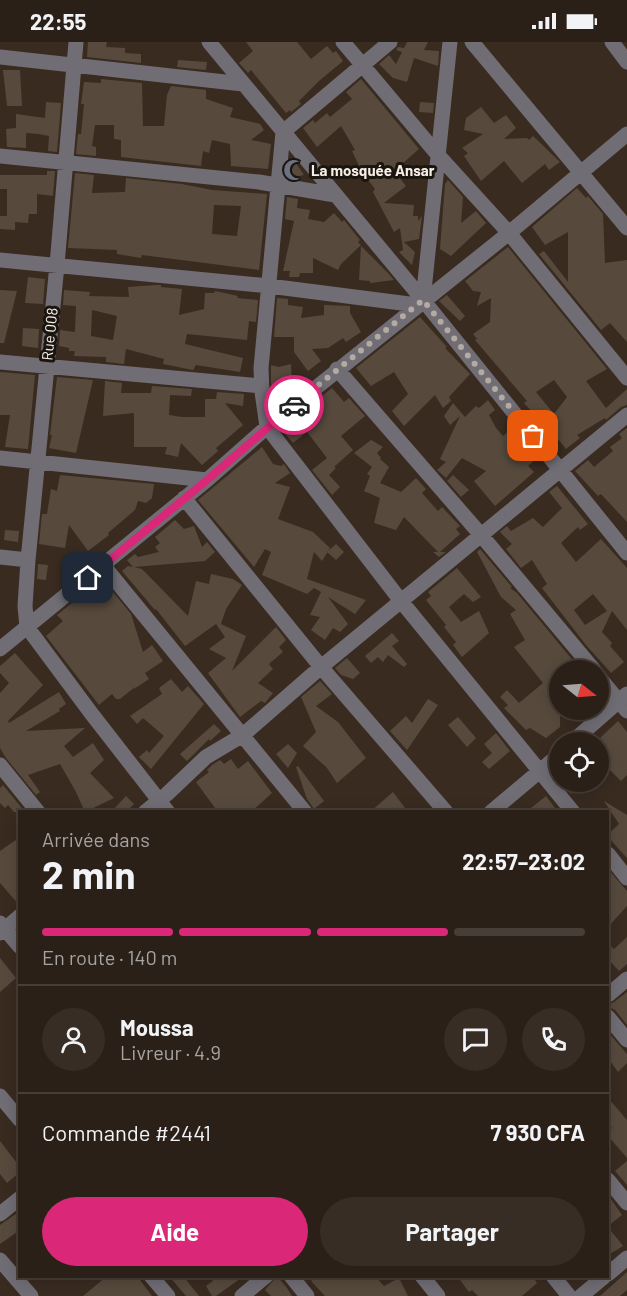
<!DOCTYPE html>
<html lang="fr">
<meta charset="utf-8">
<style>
:root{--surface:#2b2018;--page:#372d25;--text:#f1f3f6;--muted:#a6a3a2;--line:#473e37;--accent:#db2777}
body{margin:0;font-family:Barlow,sans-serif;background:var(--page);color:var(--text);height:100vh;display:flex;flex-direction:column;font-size:22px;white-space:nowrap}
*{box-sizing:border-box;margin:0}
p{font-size:20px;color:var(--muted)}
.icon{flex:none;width:33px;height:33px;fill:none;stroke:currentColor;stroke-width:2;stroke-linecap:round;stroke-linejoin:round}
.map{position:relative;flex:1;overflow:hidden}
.sheet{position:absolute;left:18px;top:768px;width:591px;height:468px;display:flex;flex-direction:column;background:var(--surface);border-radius:0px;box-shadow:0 3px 15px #0003,0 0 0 2px var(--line)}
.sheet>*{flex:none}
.needle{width:39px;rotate:107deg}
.fabs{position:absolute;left:549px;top:618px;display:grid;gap:12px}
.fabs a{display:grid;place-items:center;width:60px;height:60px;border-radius:50%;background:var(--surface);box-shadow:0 3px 15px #0003,0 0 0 2px var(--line);font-size:30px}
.pin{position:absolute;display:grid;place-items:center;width:51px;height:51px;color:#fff;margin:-26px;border-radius:12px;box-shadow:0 3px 9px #0006}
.courier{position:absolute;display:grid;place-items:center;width:60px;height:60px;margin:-30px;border:4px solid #db2777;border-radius:50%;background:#fff;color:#222;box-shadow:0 2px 8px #0007}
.headline em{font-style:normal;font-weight:700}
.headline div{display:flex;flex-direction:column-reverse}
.headline{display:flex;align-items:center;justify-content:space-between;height:102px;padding:0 24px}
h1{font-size:39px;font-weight:700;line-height:45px}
.bar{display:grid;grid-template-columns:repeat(4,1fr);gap:9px 6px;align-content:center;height:72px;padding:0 24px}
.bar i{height:8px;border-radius:4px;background:var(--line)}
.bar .selected{background:var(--accent)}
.bar p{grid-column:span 4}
.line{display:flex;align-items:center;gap:15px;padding:0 24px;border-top:2px solid var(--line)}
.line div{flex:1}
.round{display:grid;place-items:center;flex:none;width:63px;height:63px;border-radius:32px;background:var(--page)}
.action{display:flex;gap:12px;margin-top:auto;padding:12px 24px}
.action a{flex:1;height:69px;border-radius:36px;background:var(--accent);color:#fff;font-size:24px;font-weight:700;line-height:69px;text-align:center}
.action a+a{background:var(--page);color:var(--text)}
.status{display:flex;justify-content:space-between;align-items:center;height:42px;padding:0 30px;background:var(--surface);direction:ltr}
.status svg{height:16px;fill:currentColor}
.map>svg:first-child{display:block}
.building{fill:#574a3d;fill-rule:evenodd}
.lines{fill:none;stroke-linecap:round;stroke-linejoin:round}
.minor{stroke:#706d75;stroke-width:15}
.done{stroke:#b4aaa1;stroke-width:6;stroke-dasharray:0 10.8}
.route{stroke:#db2777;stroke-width:8}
.labels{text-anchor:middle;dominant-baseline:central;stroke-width:6;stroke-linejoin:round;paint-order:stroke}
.poi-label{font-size:15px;font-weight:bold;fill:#f7eee7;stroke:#1b1510;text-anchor:start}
.street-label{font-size:15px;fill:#f7eee7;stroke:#1b1510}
</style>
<div class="status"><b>22:55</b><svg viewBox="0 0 49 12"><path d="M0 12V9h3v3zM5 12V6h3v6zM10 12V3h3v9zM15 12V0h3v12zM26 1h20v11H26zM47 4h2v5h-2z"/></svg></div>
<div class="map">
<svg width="627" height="1254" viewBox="0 0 627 1254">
<rect width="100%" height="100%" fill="#392b20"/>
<path class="building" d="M88,0H107L106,5L125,6V11L141,12V21L87,15Z
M246,0H297L311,17L327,4L333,11L336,9L343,19L319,39L299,59L301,62L291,70L290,68L286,71L251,28L248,31L239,21L253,9Z
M407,0H428L424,8L439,9L438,24L414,16L407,40L393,36L379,22L389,13L396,22L402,10L396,8L398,5L404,6Z
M178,18L207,20L206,28L177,25Z
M3,28H20L22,64H7Z
M101,37L142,41L143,84H164L167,53L171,44L206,48V57L233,66L230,75L260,82L264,88L251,98L271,102L268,127L231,124L230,102L212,98L209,111L203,109L201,124L121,115V98L114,97V83H95L92,104L96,105V114L76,112L78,92H81L84,62H81L84,40L101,41Z
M361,37L419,107L394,129L406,144L384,161L414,163L413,174H418V179L422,174L419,197L404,200L415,210L412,223L399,210L403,208L400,186L394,190L373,150L375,147L362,130L352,109L355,108L341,84L317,105L303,86L313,78L315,81L327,71L330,75L352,57L346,50Z
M46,60L61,61L57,110L48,109L49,94L38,92L26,91V106L7,105L6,87L16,86V72L45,76Z
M420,60L434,61L433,71L419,70Z
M481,65L494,81L506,73L516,86L504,97L527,96L529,98L533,94L560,120L549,128L545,122L522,141L504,119L481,139L464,114L468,111L462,106L483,92L464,88L466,76Z
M293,117L304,133L299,134V137L289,135L290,118Z
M47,129H55L53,154L37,152V172H29L28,181L15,180V188L0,187V174H7V147H0V133H47Z
M75,131L94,133L92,151L125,150L126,136L182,142L212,148L267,152L259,228L142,213L141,216L117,212V208L68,206ZM214,163L241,164L237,194L212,192Z
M448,138L463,155L461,181L476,169L486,181L451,214L440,207L445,142Z
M577,146L586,156L588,154L603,172L605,221L627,218V300L610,281L601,288L539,212L544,209L568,240V190L545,203L532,185Z
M287,155L298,157L297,166L310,168L308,177L324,180L334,171L342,180L344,178L360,198L358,200L361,203L341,222L338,228L313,216V231H300L299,235H289L290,229H283L294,179L285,177Z
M361,204L388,231L394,238L370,241V239L359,238Z
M508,205L607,327L586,339L606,366L627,347V363L621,365L606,378L605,376L577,393L580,396L566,407L548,385L547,386L524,361L527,359L475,298L477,297L473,292L490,280L491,256L477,264L481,250L473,249L465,239ZM554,338L567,355L554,372L536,350Z
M28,235L45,237L43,262L25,261Z
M157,243H161V245L182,247L179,273L204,267L205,251H214L215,249L238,254L237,256L258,258L256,280L249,279L247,298L187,292L185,302L243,316L240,330L196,323L193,328L163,322L164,317L126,307L124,322L106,320V315L74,314L75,309H69V306L59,304L60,288L75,290L76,264L63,263L64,248L90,250L89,254L129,255L128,245ZM92,268L117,274L113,298L91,294Z
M0,248L17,249L4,301H0Z
M447,253L465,274L460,279L439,259Z
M277,256L288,257V263L303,265L301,276L324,273V263L350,264V271L361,290L346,300L343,296L328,306L312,307L321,319L308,329L294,310V295H274Z
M420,275L447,305L445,306L470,332L449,355L451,359L443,366L435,353L404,384L392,369L408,352L394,330L371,344L356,326Z
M23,286L39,287L38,306L22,304Z
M291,322L292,342L271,343V323L279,325Z
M0,330L35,333L28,407L5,405L10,373H0Z
M57,335L93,338L76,411L49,406L52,393H50Z
M105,339L122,341L121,351H151L152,344L192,347L191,354L170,353L169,373L182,375H205V357H216L217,350L244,352L243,364L225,361L243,383L216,406L218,409L202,423L181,401L178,415L165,412L167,405H134V371L103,374Z
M332,346L344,360L349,356L365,374L341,394L353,408L334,425L336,426L329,433L340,445L332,453L312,428L327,416L307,390L293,401L282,388L286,386L284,384Z
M488,358L495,368L489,373L496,386L503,394L511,387L537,416L528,424L534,430L495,464L474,439L486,429L462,416L446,436L437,428L446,420L440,417L460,374L450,383L444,374L453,361L465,375L476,364L479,366Z
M627,386V480L601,452L598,454L575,429L588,418L594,425L613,409L610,405L622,396L619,392Z
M371,398L383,405L377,411L381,416L380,417L389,425L380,441L401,450L416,436L426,447L422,451L438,469L442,465L460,484L456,487L460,492L440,510H446L439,515L433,510H438L404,475L396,488L374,481L380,456L364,449L370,434L367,432L372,425L354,411Z
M262,405L273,422L281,424L284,422L290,431L275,441L290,445L278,477L313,490L330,506L322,519L314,510L307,537L366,558L355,572L328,555L348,582L340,590L333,586L325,598L311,588L320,575L310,573L321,550L314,546L307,552L262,533L271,510L265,507L254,525L198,458Z
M60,433L154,442L152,456L146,461L138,459L135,468L108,491L109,493L88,509L69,483L65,506L39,502L42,472H47L51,447L57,449Z
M453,433L469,448L461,455L447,439Z
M557,444L588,482L580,488L578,485L561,501L576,520L601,497L627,526V588L612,569L602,590L612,601L610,604L624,620L611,631L586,603L542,546L547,542L532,518L521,526L506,507L512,502L500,490L507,484L511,489L533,476L543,485L562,466L549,450ZM593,552L607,569L585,583L574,568Z
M175,478L184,487L194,484L202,505L207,500L215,510L205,519L134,525L142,527L188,574L196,539L209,542L211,532L233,537L242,543L226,567L221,582L246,594L232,629L276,585L286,598L279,605L283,610L269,622L273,627L258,641L273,651L265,661L261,659L240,675L208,631L226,616L209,607L225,595L216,582L185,604L156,567L155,568L122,529L128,524L133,525L127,518L135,512L138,515L159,510L155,505L160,501L155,495Z
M5,488L19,489L18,500L4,498Z
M336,502L344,510L336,518L327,510Z
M480,507L512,545L510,546L517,551L575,621L567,628H560V635L556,639L560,643V685L546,696L530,686L526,688L504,666L508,663L500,655L507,648L519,661L543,641L514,605L525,598L510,572L516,568L501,555L477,510Z
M38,522L48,523L46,538L37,537Z
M457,526L481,555L473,560L464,552L449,565L461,580L479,569L489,591L462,615L453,603L456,600L444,585L446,583L426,558L431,554L428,550Z
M92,545L100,554L109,545L131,572L143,610L152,603L163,619L145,631L149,637L134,647L135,645L120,657H116L112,652L99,663L46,594L63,579L57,573Z
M392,591L399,599L392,604L407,622L404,625L388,613L383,620L378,615L371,621L365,614Z
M15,611L43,643L8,679L9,681L59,650L66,662L59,667L60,669L26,689L85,686L64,704L73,715L93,701L104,718L90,731L114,756L85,770L76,750L60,722L28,733L40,750L36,753L6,716L0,706V651L9,641L0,631V624Z
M347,616L360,631L353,637L341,633L335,626Z
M171,637L182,650L188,644L204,662L151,727L139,715L147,708L149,711L164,694L143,676L137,682L130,674L162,652L159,646Z
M320,639L332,652L316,664L338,680L366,716L337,741L327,726L303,704L316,690L301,655Z
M428,657L438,663L407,708L390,689L406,674L412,681Z
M458,675L476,696L467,705L448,683Z
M618,679L627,690V733L621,739L598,716V711L607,704L600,696Z
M214,682L221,689L210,699L209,697L187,719L180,712Z
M496,691L510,709L489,727L482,720L492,711L484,702Z
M288,702L297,711L288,726L276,712Z
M231,717L238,727L248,719L272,751L251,770H218L196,740L209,730L207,728L212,723L220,718L224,722Z
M298,724L324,759L314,767L307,757L296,725Z
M561,740H586L571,752Z
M3,743L25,770H14L8,763L5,766L0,761V746Z
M393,750L408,770H370Z
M126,754L134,762L126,770H111Z
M546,754L558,770H526Z
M604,759L627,773V816L608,795V792L619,782Z
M20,795V864L0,841V809Z
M608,827L627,849V864L608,885Z
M627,895V922L619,929L608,917V902L614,907Z
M0,916L16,936L0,950Z
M627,950V983L615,968L608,965V963L614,960Z
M608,990L627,1012V1021L618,1030L608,1016Z
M608,1056L627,1078V1116L608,1094V1090L612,1086L608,1081Z
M0,1099L20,1125V1130L7,1141L0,1132Z
M627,1119V1143L615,1129Z
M608,1153L622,1173L608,1184Z
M20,1169V1188L0,1202V1183Z
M608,1185L623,1204L608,1213Z
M627,1230V1248L620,1254H600Z
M107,1234H137L152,1254H83Z
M169,1234H183L199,1254H186Z
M210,1234H244L216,1254H212L206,1244L213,1239Z
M277,1234L287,1246L292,1254H271L265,1248Z
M316,1234H375L384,1244L399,1236L408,1254H325L311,1239Z
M457,1234H532L537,1241L522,1254H478L472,1248L469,1250Z"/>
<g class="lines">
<path class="minor" d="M76,0L57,223L28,518L25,564L27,585L91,671L168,770
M209,0L423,258L627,511
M343,0L438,113L509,191L627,336
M390,0L283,90L261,326L262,350L267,385L401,559L573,770
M472,0L627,186
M612,0L627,20
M0,15L243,42
M0,114L259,140L335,153
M0,218L269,244L417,263
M423,258L450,0
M0,320L262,344
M337,327L481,493L594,628
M0,416L207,438
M184,456L321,625L446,770
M0,515L28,518
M103,523L305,770
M0,607L207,438L267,385L509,191L627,92
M598,634L627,669
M572,700L627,652
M0,723L38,770
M145,770L167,752L206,715L243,693L321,625L627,373
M491,770L560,712
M608,812L627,836
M0,881L20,905
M0,891L20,874
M608,953L627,937
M608,975L627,998
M0,1054L20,1078
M608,1138L627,1161
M0,1172L20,1156
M0,1218L31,1254
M608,1232L627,1216
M151,1234L168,1254
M291,1234L307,1254
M422,1234L438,1254
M553,1234L569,1254
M242,1254L266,1234
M581,1254L605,1234"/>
</g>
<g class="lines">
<path class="done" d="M294,363L423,258L533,394"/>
<path class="route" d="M88,536L207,438L294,363"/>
</g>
<defs>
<symbol id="mosque-bare" viewBox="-9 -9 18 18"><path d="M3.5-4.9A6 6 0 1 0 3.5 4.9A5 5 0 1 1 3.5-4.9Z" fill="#6b7280" stroke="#1b1510" stroke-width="2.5" paint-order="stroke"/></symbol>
</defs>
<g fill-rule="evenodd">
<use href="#mosque-bare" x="279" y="113" width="30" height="30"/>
</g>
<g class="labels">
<g class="poi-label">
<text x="311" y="128">La mosquée Ansar</text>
</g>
<g class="street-label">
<text transform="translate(49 292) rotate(-84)">Rue 008</text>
</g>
</g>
</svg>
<div class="fabs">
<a><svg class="needle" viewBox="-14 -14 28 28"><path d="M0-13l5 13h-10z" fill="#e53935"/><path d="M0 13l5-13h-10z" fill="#a6a3a2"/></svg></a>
<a><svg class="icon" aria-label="locate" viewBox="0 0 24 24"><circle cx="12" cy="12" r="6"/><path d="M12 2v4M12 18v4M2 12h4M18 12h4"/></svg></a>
</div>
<div class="pin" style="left:533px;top:394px;background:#ea580c"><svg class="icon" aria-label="bag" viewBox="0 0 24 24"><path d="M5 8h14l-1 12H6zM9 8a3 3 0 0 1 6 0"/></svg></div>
<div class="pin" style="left:88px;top:536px;background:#1f2937"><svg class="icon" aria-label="home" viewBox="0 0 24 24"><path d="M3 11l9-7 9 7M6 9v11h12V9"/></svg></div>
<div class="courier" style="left:294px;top:363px"><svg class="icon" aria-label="car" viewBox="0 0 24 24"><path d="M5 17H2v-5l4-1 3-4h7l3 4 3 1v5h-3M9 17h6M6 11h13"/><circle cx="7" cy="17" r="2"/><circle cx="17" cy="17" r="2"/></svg></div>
<section class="sheet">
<div class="headline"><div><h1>2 min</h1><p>Arrivée dans</p></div><em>22:57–23:02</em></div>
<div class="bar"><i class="selected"></i><i class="selected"></i><i class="selected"></i><i></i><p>En route · 140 m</p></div>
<div class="line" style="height:108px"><a class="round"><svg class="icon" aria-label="person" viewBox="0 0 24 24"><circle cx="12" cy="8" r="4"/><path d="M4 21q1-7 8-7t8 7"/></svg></a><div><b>Moussa</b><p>Livreur · 4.9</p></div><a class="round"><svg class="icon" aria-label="chat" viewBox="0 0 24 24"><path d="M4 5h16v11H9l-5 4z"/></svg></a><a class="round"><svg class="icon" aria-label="phone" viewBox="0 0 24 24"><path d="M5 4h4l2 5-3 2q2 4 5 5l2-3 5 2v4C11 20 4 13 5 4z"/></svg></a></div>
<div class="line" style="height:78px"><div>Commande #2441</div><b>7 930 CFA</b></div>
<div class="action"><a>Aide</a><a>Partager</a></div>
</section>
</div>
